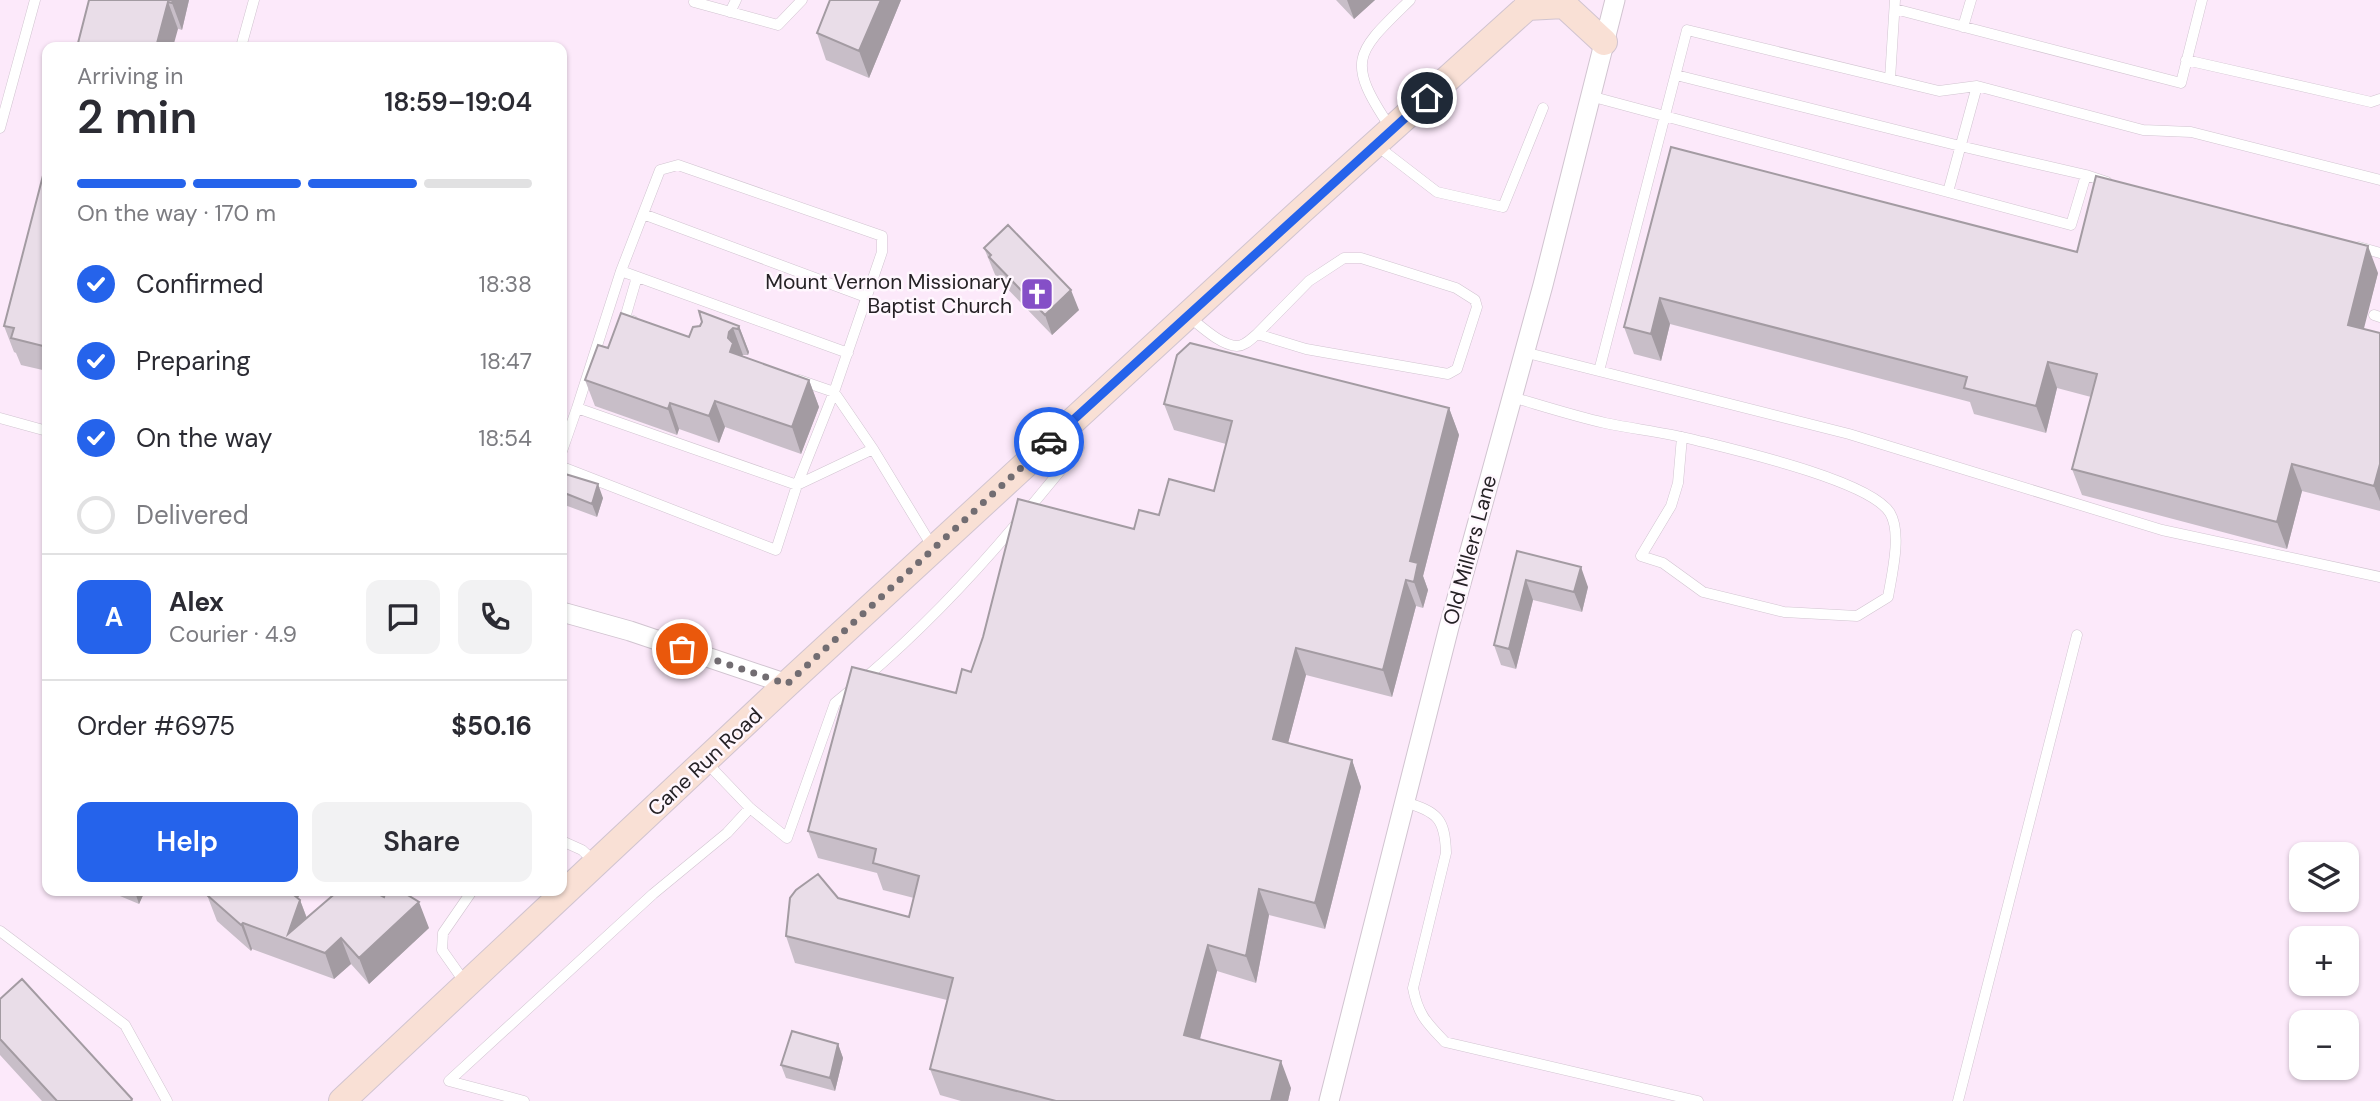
<!DOCTYPE html>
<meta charset="utf-8">
<style>
:root{--surface:#fff;--page:#f2f2f3;--text:#2b2b33;--muted:#7c7c81;--line:#e1e1e2;--accent:#2563eb}
body{margin:0;font-family:"DM Sans",sans-serif;background:var(--page);color:var(--text);height:100vh;display:flex;flex-direction:column;font-size:26px;white-space:nowrap}
*{box-sizing:border-box;margin:0}
p{font-size:23px;color:var(--muted)}
.icon{flex:none;width:38px;height:38px;fill:none;stroke:currentColor;stroke-width:2;stroke-linecap:round;stroke-linejoin:round}
.map{position:relative;flex:1;overflow:hidden}
.sheet{position:absolute;left:42px;top:42px;width:525px;height:854px;display:flex;flex-direction:column;background:var(--surface);border-radius:14px;box-shadow:0 2px 5px #0004}
.sheet>*{flex:none}
.tools{position:absolute;left:2289px;top:842px;display:grid;gap:14px}
.tools a{display:grid;place-items:center;width:70px;height:70px;border-radius:14px;background:var(--surface);box-shadow:0 2px 5px #0004;font-size:35px}
.pin{position:absolute;display:grid;place-items:center;width:60px;height:60px;color:#fff;margin:-30px;border:4px solid #fff;border-radius:50%;box-shadow:0 2px 7px #0007}
.courier{position:absolute;display:grid;place-items:center;width:70px;height:70px;margin:-35px;border:5px solid #2563eb;border-radius:50%;background:#fff;color:#222;box-shadow:0 2px 9px #0007}
.overview em{font-style:normal;font-weight:600}
.overview div{display:flex;flex-direction:column-reverse}
.overview{display:flex;align-items:center;justify-content:space-between;height:119px;padding:0 35px}
h1{font-size:46px;font-weight:600;line-height:52px}
.bar{display:grid;grid-template-columns:repeat(4,1fr);gap:10px 7px;align-content:center;height:84px;padding:0 35px}
.bar i{height:9px;border-radius:5px;background:var(--line)}
.bar .selected{background:var(--accent)}
.bar p{grid-column:span 4}
.line{display:flex;align-items:center;gap:18px;padding:0 35px;border-top:2px solid var(--line)}
.line div{flex:1}
.round{display:grid;place-items:center;flex:none;width:74px;height:74px;border-radius:14px;background:var(--page)}
ol{padding:0 35px;list-style:none}
li{display:flex;align-items:center;gap:21px;height:77px}
li p{margin-inline-start:auto}
li .icon{padding:7px;border-radius:50%;background:var(--accent);color:#fff;stroke-width:4}
li:last-child{color:var(--muted)}
li i{width:38px;height:38px;border:4px solid var(--line);border-radius:50%}
.action{display:flex;gap:14px;margin-top:auto;padding:14px 35px}
.action a{flex:1;height:80px;border-radius:14px;background:var(--accent);color:#fff;font-size:28px;font-weight:600;line-height:80px;text-align:center}
.action a+a{background:var(--page);color:var(--text)}
.map>svg:first-child{display:block}
.built{fill:#fce9fa;fill-rule:evenodd}
.lines{fill:none;stroke-linecap:round;stroke-linejoin:round}
.lane-casing{stroke:#d1c4d0;stroke-width:11}
.street-casing{stroke:#d1c4d0;stroke-width:21}
.secondary-casing{stroke:#d1c4d0;stroke-width:28}
.lane{stroke:#fff;stroke-width:10}
.street{stroke:#fff;stroke-width:19}
.secondary{stroke:#f9e0d5;stroke-width:26}
.wall{fill:#c8bec8}
.shaded-wall{fill:#a39ba2}
.building{fill:#e9dde8;stroke:#a39ba2;stroke-width:2}
.done{stroke:#726d72;stroke-width:7;stroke-dasharray:0 12.6}
.route{stroke:#2563eb;stroke-width:9}
.labels{text-anchor:middle;dominant-baseline:central;stroke-width:5;stroke-linejoin:round;paint-order:stroke}
.poi-label{font-size:21px;fill:#262226;stroke:#fff7fe;text-anchor:end}
.street-label{font-size:21px;fill:#262226;stroke:#fff7fe}
</style>
<div class="map">
<svg width="2380" height="1101" viewBox="0 0 2380 1101">
<rect width="100%" height="100%" fill="#fff7fe"/>
<path class="built" d="M0,0H2380V1101H0ZM47,47H562V891H47ZM2301,854H2347V900H2301ZM2301,938H2347V984H2301ZM2301,1022H2347V1068H2301Z"/>
<g class="lines">
<defs>
<path id="lane" d="M694,2L778,25L802,0
M1895,9L2181,83L2202,0
M730,12L736,0
M1963,27L1971,0
M241,47L254,0
M2186,60L2371,102L2380,99
M1676,75L1960,146L2086,175
M1890,79L1895,0
M1590,96L2071,225L2086,175L2107,182
M1390,127C1344,59 1357,52 1410,0
M0,128L35,0
M1376,145L1437,192L1503,207L1543,108
M1948,192L1977,86
M643,214L866,297
M2359,247L2380,253
M621,271L848,353
M2374,315L2380,317
M1188,316C1201,326 1220,345 1237,346C1245,346 1251,339 1257,334L1306,349L1448,374L1457,369L1477,307L1475,300L1456,288L1361,258H1344L1309,281L1257,334
M633,321L625,318L637,277
M1524,352L1849,434L2162,530L2380,577
M1599,371L1687,30L1939,91L1977,86L2143,130L2191,132L2380,180
M799,380L834,392L873,449L932,546
M1512,397C1543,406 1574,416 1605,423C1634,429 1662,432 1691,439C1731,449 1870,480 1890,513C1902,533 1892,574 1888,597L1857,616L1784,612L1703,592L1663,563L1641,556L1671,506L1678,483L1682,437
M0,418L47,431
M562,451L577,408
M562,467L776,550L797,485L834,392L882,252V236L678,165L660,170L621,271L577,408L797,485L873,449
M1027,511L1079,448L1078,440L1067,427
M864,679C919,632 970,579 1017,523
M705,761L750,808L787,838L835,703L852,689
M1405,802C1437,812 1445,818 1446,853L1413,988C1418,1015 1427,1023 1445,1042L1698,1101
M562,841L582,850L596,863
M0,931L125,1025L167,1101
M466,984L442,950L443,933L472,891
M524,1101L449,1081L653,894L727,833L750,808
M1958,1101L2077,635"/>
<path id="street" d="M562,612L630,631L787,684
M1329,1101L1449,627L1543,285L1615,0"/>
<path id="secondary" d="M1528,0L1527,7L1564,5L1604,42
M342,1101L787,684L1301,211L1535,0"/>
</defs>
<use href="#lane" class="lane-casing"/>
<use href="#street" class="street-casing"/>
<use href="#secondary" class="secondary-casing"/>
<use href="#lane" class="lane"/>
<use href="#street" class="street"/>
<use href="#secondary" class="secondary"/>
</g>
<path class="wall" d="M89,0H189L182,30Z
M901,0L869,78L826,60L817,33Z
M1336,0H1375L1354,19Z
M1671,147L2077,252L2378,273L2363,329L2380,333V511L2302,491L2287,549L2082,495L2072,469L2091,397L2057,388L2046,433L1974,414L1970,402L1670,324L1661,361L1634,354L1624,327Z
M47,160V371L21,365L16,353L14,352L4,326Z
M984,248L1079,310L1052,335L996,277Z
M702,322L739,326L749,352L748,355H743L742,356L809,380L819,407L801,454L725,427L719,443L679,429L677,435L595,406L585,380L608,348L689,337Z
M1164,404L1449,408L1459,435L1423,576L1428,590L1423,608L1416,606L1392,697L1306,675L1288,743L1352,760L1361,787L1325,929L1269,915L1256,983L1217,971L1200,1039L1291,1088L1288,1101H961L940,1095L930,1069L947,1000L795,963L786,936L838,898L909,917L914,898L883,890L877,873L818,858L808,831L956,693L971,672L1134,529L1159,515L1214,491L1226,444L1174,430Z
M562,473L603,498L597,517L562,504Z
M1517,551L1588,587L1582,612L1533,600L1516,669L1501,665L1494,645Z
M108,891H145L139,904Z
M304,891L297,898L300,900L307,918L429,928L369,984L351,964L334,979L252,949L251,951L217,921L207,895Z
M0,999L132,1099L133,1101H42L0,1055Z
M838,1044L843,1058L835,1091L786,1078L781,1065Z"/>
<path class="shaded-wall" d="M173,0H189L182,30L172,3Z
M881,0H901L869,78L859,51Z
M1347,0H1375L1354,19Z
M168,2L178,29L173,47H156Z
M2368,246L2378,273L2358,352L2348,325Z
M1071,290L1079,310L1052,335L1045,315Z
M1660,298L1670,324L1661,361L1651,334Z
M739,326L749,352L748,355L738,329Z
M733,328L743,355L739,358L730,352L729,332Z
M2048,362L2057,388L2046,433L2036,406Z
M809,380L819,407L801,454L792,427Z
M715,401L725,427L719,443L709,416Z
M670,403L679,429L677,435L668,409Z
M1449,408L1459,435L1423,576L1428,590L1423,608L1414,582L1410,561Z
M2292,464L2302,491L2287,549L2277,522Z
M2380,464V501L2374,486Z
M598,484L603,498L597,517L592,504Z
M1581,567L1588,587L1582,612L1574,592Z
M1406,580L1416,606L1392,697L1383,670Z
M1526,580L1533,600L1516,669L1509,649Z
M1296,648L1306,675L1282,766L1273,739Z
M1352,760L1361,787L1325,929L1315,903Z
M1259,889L1269,915L1256,983L1246,956Z
M135,891H145L139,904L135,892Z
M282,891H304L288,908Z
M300,900L310,927L288,934Z
M419,902L429,928L369,984L359,958Z
M243,923L252,949L251,951L241,925Z
M341,938L351,964L334,979L325,953Z
M1208,945L1217,971L1194,1062L1184,1035Z
M838,1044L843,1058L835,1091L830,1078Z
M1281,1061L1291,1088L1288,1101H1271Z"/>
<path class="building" d="M89,0H173L172,3L168,2L156,47H77Z
M830,0H881L859,51L817,33Z
M1671,147L2077,252L2096,176L2368,246L2348,325L2380,333V464L2374,486L2292,464L2277,522L2072,469L2097,374L2048,362L2036,406L1964,388L1967,377L1660,298L1651,334L1624,327Z
M47,160V347L11,338L14,328L4,326Z
M1008,225L1071,290L1045,315L989,257L991,255L984,248Z
M699,311L739,326L738,329L733,328L729,332L728,338L733,343L730,352L809,380L792,427L715,401L709,416L670,403L668,409L585,380L598,345L608,348L621,313L689,337L693,327L700,326L702,322Z
M1190,343L1449,408L1410,561L1418,563L1414,582L1406,580L1383,670L1296,648L1273,739L1352,760L1315,903L1259,889L1246,956L1208,945L1184,1035L1281,1061L1271,1101H1056L930,1069L953,978L786,936L790,898L796,890L818,874L838,898L909,917L919,876L873,863L876,849L808,831L852,667L956,693L962,669L971,672L983,637L1018,499L1134,529L1139,510L1159,515L1169,479L1214,491L1232,421L1164,404L1177,355Z
M562,473L598,484L592,504L562,492Z
M1517,551L1581,567L1574,592L1526,580L1509,649L1494,645Z
M211,891H289L300,900L288,934L338,891H373L384,897L386,891H401L419,902L359,958L341,938L325,953L243,923L241,925L207,895Z
M22,979L132,1099L131,1101H57L0,1039V999Z
M792,1031L838,1044L830,1078L781,1065Z"/>
<g class="lines">
<path class="done" d="M682,649L787,684L1049,442"/>
<path class="route" d="M1049,442L1427,98"/>
</g>
<defs>
<symbol id="church-square" viewBox="-11 -11 22 22"><rect x="-9" y="-9" width="18" height="18" rx="4" fill="#854fc7" stroke="#fff7fe"/><path d="M-1.2-6h2.4v3.5h3.3v2.4h-3.3V6h-2.4V-.1h-3.3v-2.4h3.3Z" fill="#fff"/></symbol>
</defs>
<g fill-rule="evenodd">
<use href="#church-square" x="1018" y="275" width="38" height="38"/>
</g>
<g class="labels">
<g class="poi-label">
<text x="1012" y="282">Mount Vernon Missionary<tspan x="1012" dy="24">Baptist Church</tspan></text>
</g>
<g class="street-label">
<text transform="translate(1470 550) rotate(-75)">Old Millers Lane</text>
<text transform="translate(705 762) rotate(-43)">Cane Run Road</text>
</g>
</g>
</svg>
<div class="tools">
<a><svg class="icon" aria-label="layers" viewBox="0 0 24 24"><path d="M12 4l9 5-9 5-9-5zM3 14l9 5 9-5"/></svg></a>
<a>+</a>
<a>−</a>
</div>
<div class="pin" style="left:682px;top:649px;background:#ea580c"><svg class="icon" aria-label="bag" viewBox="0 0 24 24"><path d="M5 8h14l-1 12H6zM9 8a3 3 0 0 1 6 0"/></svg></div>
<div class="pin" style="left:1427px;top:98px;background:#1f2937"><svg class="icon" aria-label="home" viewBox="0 0 24 24"><path d="M3 11l9-7 9 7M6 9v11h12V9"/></svg></div>
<div class="courier" style="left:1049px;top:442px"><svg class="icon" aria-label="car" viewBox="0 0 24 24"><path d="M5 17H2v-5l4-1 3-4h7l3 4 3 1v5h-3M9 17h6M6 11h13"/><circle cx="7" cy="17" r="2"/><circle cx="17" cy="17" r="2"/></svg></div>
<section class="sheet">
<div class="overview"><div><h1>2 min</h1><p>Arriving in</p></div><em>18:59–19:04</em></div>
<div class="bar"><i class="selected"></i><i class="selected"></i><i class="selected"></i><i></i><p>On the way · 170 m</p></div>
<ol>
<li><svg class="icon" aria-label="check" viewBox="0 0 24 24"><path d="M5 12l5 5 9-10"/></svg>Confirmed<p>18:38</p></li>
<li><svg class="icon" aria-label="check" viewBox="0 0 24 24"><path d="M5 12l5 5 9-10"/></svg>Preparing<p>18:47</p></li>
<li><svg class="icon" aria-label="check" viewBox="0 0 24 24"><path d="M5 12l5 5 9-10"/></svg>On the way<p>18:54</p></li>
<li><i></i>Delivered</li>
</ol>
<div class="line" style="height:126px"><b class="round" style="background:var(--accent);color:#fff">A</b><div><b>Alex</b><p>Courier · 4.9</p></div><a class="round"><svg class="icon" aria-label="chat" viewBox="0 0 24 24"><path d="M4 5h16v11H9l-5 4z"/></svg></a><a class="round"><svg class="icon" aria-label="phone" viewBox="0 0 24 24"><path d="M5 4h4l2 5-3 2q2 4 5 5l2-3 5 2v4C11 20 4 13 5 4z"/></svg></a></div>
<div class="line" style="height:91px"><div>Order #6975</div><b>$50.16</b></div>
<div class="action"><a>Help</a><a>Share</a></div>
</section>
</div>
